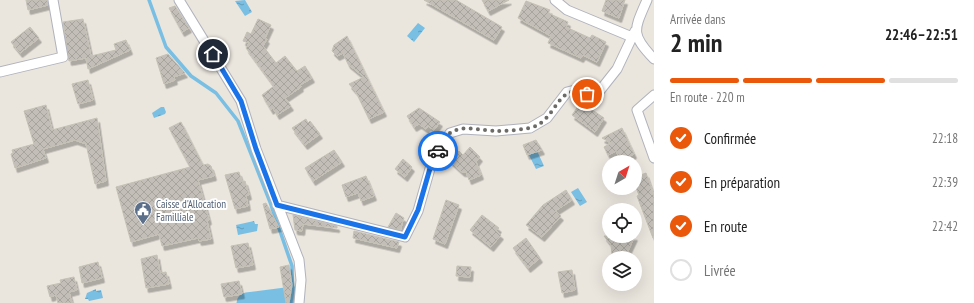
<!DOCTYPE html>
<html lang="fr">
<meta charset="utf-8">
<style>
:root{--surface:#fff;--page:#f2f2f2;--text:#222;--muted:#767676;--line:#e0e0e0;--accent:#ea580c}
body{margin:0;font-family:"PT Sans Narrow",sans-serif;background:var(--page);color:var(--text);height:100vh;display:flex;flex-direction:column;font-size:15px;white-space:nowrap}
*{box-sizing:border-box;margin:0}
p{font-size:13px;color:var(--muted)}
.icon{flex:none;width:22px;height:22px;fill:none;stroke:currentColor;stroke-width:2;stroke-linecap:round;stroke-linejoin:round}
.map{position:relative;flex:1;overflow:hidden}
.side{display:flex;flex-direction:column;background:var(--surface);width:320px}
.side>*{flex:none}
.needle{width:26px;rotate:39deg}
.fabs{position:absolute;left:602px;top:155px;display:grid;gap:8px}
.fabs a{display:grid;place-items:center;width:40px;height:40px;border-radius:50%;background:var(--surface);box-shadow:0 4px 16px #0002;font-size:20px}
.pin{position:absolute;display:grid;place-items:center;width:34px;height:34px;color:#fff;margin:-17px;border:2px solid #fff;border-radius:50%;box-shadow:0 1px 4px #0007}
.courier{position:absolute;display:grid;place-items:center;width:40px;height:40px;margin:-20px;border:3px solid #1a73e8;border-radius:50%;background:#fff;color:#222;box-shadow:0 1px 5px #0007}
.headline em{font-style:normal;font-weight:600}
.headline div{display:flex;flex-direction:column-reverse}
.headline{display:flex;align-items:center;justify-content:space-between;height:68px;padding:0 16px}
h1{font-size:26px;font-weight:600;line-height:30px}
.bar{display:grid;grid-template-columns:repeat(4,1fr);gap:6px 4px;align-content:center;height:48px;padding:0 16px}
.bar i{height:5px;border-radius:3px;background:var(--line)}
.bar .selected{background:var(--accent)}
.bar p{grid-column:span 4}
ol{padding:0 16px;list-style:none}
li{display:flex;align-items:center;gap:12px;height:44px}
li p{margin-inline-start:auto}
li .icon{padding:4px;border-radius:50%;background:var(--accent);color:#fff;stroke-width:4}
li:last-child{color:var(--muted)}
li i{width:22px;height:22px;border:2px solid var(--line);border-radius:50%}
main{display:flex;flex:1;min-height:0}
.map>svg:first-child{display:block}
.water{fill:url(#water-ripples)}
.lines{fill:none;stroke-linecap:round;stroke-linejoin:round}
.stream{stroke:#79bfe3;stroke-width:3.5}
.river{stroke:#79bfe3;stroke-width:21}
.building{fill:url(#building-cross-hatch);stroke:#c5c1b6;filter:url(#shadow)}
.street-casing{stroke:#b0b2bc;stroke-width:11}
.street{stroke:#fff;stroke-width:9}
.done{stroke:#6d6b68;stroke-width:4;stroke-dasharray:0 7.2}
.route{stroke:#1a73e8;stroke-width:5}
.labels{text-anchor:middle;dominant-baseline:central;stroke-width:4;stroke-linejoin:round;paint-order:stroke}
.service-label{font-size:11px;fill:#4e5e75;stroke:#fff;text-anchor:start}
</style>
<main>
<div class="map">
<svg width="654" height="303" viewBox="0 0 654 303">
<defs>
<pattern id="water-ripples" width="26" height="14" patternUnits="userSpaceOnUse"><rect width="26" height="14" fill="#79bfe3"/><path d="M2 4q2-2 4 0t4 0M15 11q2-2 4 0t4 0" fill="none" stroke="#639bb8"/></pattern>
<pattern id="building-cross-hatch" width="8" height="8" patternUnits="userSpaceOnUse"><rect width="8" height="8" fill="#c3bfb8"/><path d="M0 0l8 8M0 8l8-8" fill="none" stroke="#a8a49e"/></pattern>
<filter id="shadow"><feDropShadow dx="2.5" dy="4.5" stdDeviation="0" flood-color="#0004"/></filter>
</defs>
<rect width="100%" height="100%" fill="#eae5dd"/>
<path class="water" d="M245,0L252,12L245,16L235,1Z
M418,23L425,28L414,42L407,36Z
M161,107H164L166,112L165,114L154,118L152,113Z
M536,152L538,153L544,166L536,169L529,155Z
M578,188L587,202L580,206L571,192Z
M254,221L255,224H258L257,231L238,235L236,225Z
M96,289V291L101,290L103,298L89,301L88,299H85L87,293Z"/>
<g class="lines">
<path class="stream" d="M149,0L166,47L191,76L216,93L238,121L270,202L292,266L293,303"/>
<path class="river" d="M247,303L294,297"/>
</g>
<path class="building" d="M26,0H47L48,5L28,10Z
M424,0H456L502,27L494,40Z
M482,0H509L488,11Z
M606,0H625L619,18L602,11Z
M526,1L550,10L548,13L568,22L566,27L590,38L592,35L606,42L597,62L583,55L581,58L548,43L551,36L518,18Z
M175,6L189,28L182,32L169,8Z
M83,19L91,56L116,50L114,44L126,40L130,50L88,69L86,58L69,61L63,22Z
M258,19L271,25L265,38L267,39L263,46L276,63L285,56L297,71L305,66L312,78L300,85L301,87L285,98L291,106L277,115L273,108L271,110L262,95L274,86L246,48L249,43L243,41L247,32L251,34Z
M30,27L39,38L20,53L11,42Z
M347,36L384,112L369,119L356,92L349,84L364,77L348,64L343,53L337,56L332,51L334,45Z
M168,54L185,73L174,77L175,80L164,84L156,58Z
M88,80L93,100L78,104L72,84Z
M581,102L604,118L595,132L572,115Z
M46,105L52,130L97,118L106,181L95,184L86,144L75,140L43,149L46,158L15,168L11,154L13,153L12,150L34,144L24,111Z
M419,108L440,122L434,130L428,126L426,129L419,124L414,127L407,116Z
M306,119L308,123L310,121L320,134L305,145L292,128Z
M181,122L203,165L208,164L211,166L214,176L198,180L209,220L207,221L211,239L199,241L198,238L162,246L159,234L131,242L116,187L190,167L169,128Z
M622,128L634,154L624,159H620L616,151L608,155L604,147L611,143L602,138Z
M536,140L542,150L527,155L523,145Z
M470,147L480,157L476,162L481,175L469,180L466,172H462L450,161L459,151L463,155Z
M334,150L342,162L313,181L305,168Z
M403,159L412,167L405,177L395,169Z
M239,172L242,182L245,181L249,195L246,196L248,206L235,209L225,175Z
M646,173L654,196L653,238L637,196L639,195L635,185V177Z
M366,176L374,196L361,201L358,193L346,197L342,185Z
M566,190L572,200L555,211L561,216L542,237L526,225L543,205Z
M446,200L459,205L445,244L433,239Z
M266,203L279,227L270,229L263,204Z
M396,213L404,218L402,223L401,230L388,227Z
M293,215L337,226V228L303,224L302,231L295,230Z
M482,215L499,228L496,231L501,235L491,247L470,230Z
M354,231L399,242L397,248L353,238Z
M604,236H635L627,253L612,255L611,245Z
M526,238L540,258L528,268L513,248Z
M248,243L253,265L236,268L231,246Z
M157,255L160,273L166,272L169,284L146,288L141,259Z
M98,262L102,278L82,283L79,267Z
M289,265L292,285L289,303H286L280,267Z
M457,266L471,267L470,277L456,276Z
M572,270L575,290L562,293L558,272Z
M74,277L77,290L69,292L72,303H58L56,295L50,297L47,286L61,283L60,280Z
M239,281L242,294L224,297L221,284Z"/>
<g class="lines">
<defs>
<path id="street" d="M179,0L241,101L256,149L299,260L301,280L299,303
M555,0L567,10L632,37
M647,0C634,30 630,34 654,59
M0,72L63,57L53,0
M654,95L637,110L654,158
M277,205L405,237L418,211L433,158L450,133L463,129L496,131L530,128L547,118L567,92L575,90L587,94L598,93L617,69L635,31"/>
</defs>
<use href="#street" class="street-casing"/>
<use href="#street" class="street"/>
</g>
<g class="lines">
<path class="done" d="M438,151C442,146 446,137 450,133C463,124 482,131 496,131C506,131 519,130 530,128C558,121 556,81 587,94"/>
<path class="route" d="M213,54L241,101L256,149L277,205L405,237L418,210L433,158L438,151"/>
</g>
<defs>
<symbol id="civic-pin" viewBox="-11 -11 22 30"><path d="M0 17L-7.5 6A9.5 9.5 0 1 1 7.5 6Z" fill="#5c6f8a" stroke="#fff"/><path d="M-.6-6.5H3V-4.5H.6V-3L4-1V1h2V6H-6V1h2V-1L-.6-3ZM-1.2 2.5V6h2.4V2.5Z" fill="#fff"/></symbol>
</defs>
<g fill-rule="evenodd">
<use href="#civic-pin" x="133" y="200" width="20" height="27"/>
</g>
<g class="labels">
<g class="service-label">
<text x="156" y="204">Caisse d'Allocation<tspan x="156" dy="13">Familliale</tspan></text>
</g>
</g>
</svg>
<div class="fabs">
<a><svg class="needle" viewBox="-14 -14 28 28"><path d="M0-13l5 13h-10z" fill="#e53935"/><path d="M0 13l5-13h-10z" fill="#767676"/></svg></a>
<a><svg class="icon" aria-label="locate" viewBox="0 0 24 24"><circle cx="12" cy="12" r="6"/><path d="M12 2v4M12 18v4M2 12h4M18 12h4"/></svg></a>
<a><svg class="icon" aria-label="layers" viewBox="0 0 24 24"><path d="M12 4l9 5-9 5-9-5zM3 14l9 5 9-5"/></svg></a>
</div>
<div class="pin" style="left:587px;top:94px;background:#ea580c"><svg class="icon" aria-label="bag" viewBox="0 0 24 24"><path d="M5 8h14l-1 12H6zM9 8a3 3 0 0 1 6 0"/></svg></div>
<div class="pin" style="left:213px;top:54px;background:#1f2937"><svg class="icon" aria-label="home" viewBox="0 0 24 24"><path d="M3 11l9-7 9 7M6 9v11h12V9"/></svg></div>
<div class="courier" style="left:438px;top:151px"><svg class="icon" aria-label="car" viewBox="0 0 24 24"><path d="M5 17H2v-5l4-1 3-4h7l3 4 3 1v5h-3M9 17h6M6 11h13"/><circle cx="7" cy="17" r="2"/><circle cx="17" cy="17" r="2"/></svg></div>
</div>
<section class="side">
<div class="headline"><div><h1>2 min</h1><p>Arrivée dans</p></div><em>22:46–22:51</em></div>
<div class="bar"><i class="selected"></i><i class="selected"></i><i class="selected"></i><i></i><p>En route · 220 m</p></div>
<ol>
<li><svg class="icon" aria-label="check" viewBox="0 0 24 24"><path d="M5 12l5 5 9-10"/></svg>Confirmée<p>22:18</p></li>
<li><svg class="icon" aria-label="check" viewBox="0 0 24 24"><path d="M5 12l5 5 9-10"/></svg>En préparation<p>22:39</p></li>
<li><svg class="icon" aria-label="check" viewBox="0 0 24 24"><path d="M5 12l5 5 9-10"/></svg>En route<p>22:42</p></li>
<li><i></i>Livrée</li>
</ol>
</section>
</main>
